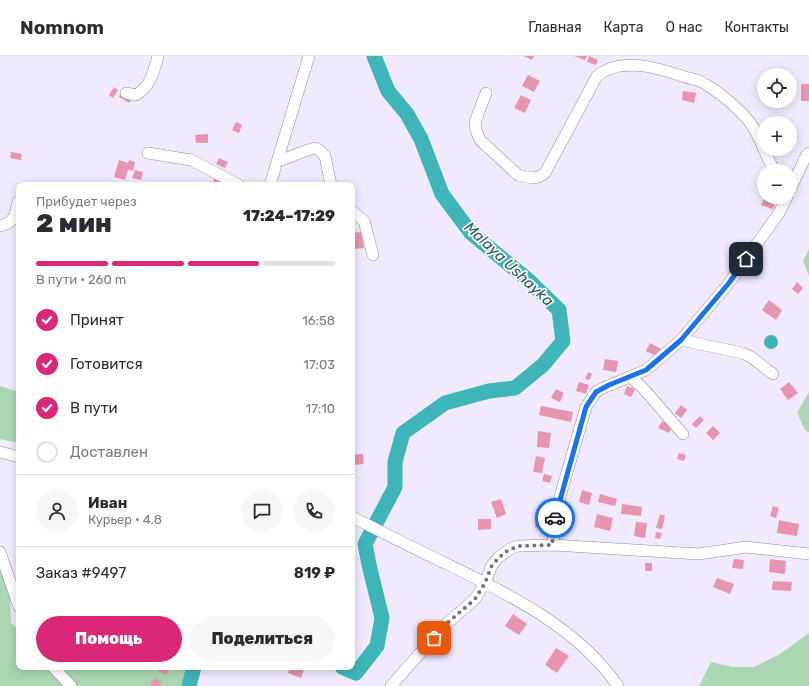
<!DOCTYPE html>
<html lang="ru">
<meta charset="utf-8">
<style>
:root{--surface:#fff;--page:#f7f7f7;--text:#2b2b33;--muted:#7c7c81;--line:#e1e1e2;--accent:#db2777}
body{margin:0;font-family:Rubik,sans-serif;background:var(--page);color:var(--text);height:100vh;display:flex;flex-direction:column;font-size:15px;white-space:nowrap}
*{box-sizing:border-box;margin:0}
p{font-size:13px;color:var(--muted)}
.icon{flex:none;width:22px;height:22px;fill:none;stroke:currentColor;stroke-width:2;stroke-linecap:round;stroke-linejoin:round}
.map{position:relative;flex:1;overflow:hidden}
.details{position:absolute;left:16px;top:126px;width:339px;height:488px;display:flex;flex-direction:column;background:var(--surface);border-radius:8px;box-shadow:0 2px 10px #0003}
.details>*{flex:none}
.fabs{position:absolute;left:757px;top:12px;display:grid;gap:8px}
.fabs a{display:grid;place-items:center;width:40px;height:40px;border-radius:50%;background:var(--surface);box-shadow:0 2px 10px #0003;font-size:20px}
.pin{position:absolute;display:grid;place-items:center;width:34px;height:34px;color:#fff;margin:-17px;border-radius:8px;box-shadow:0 2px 6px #0006}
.courier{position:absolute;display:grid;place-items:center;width:40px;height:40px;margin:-20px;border:3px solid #1a73e8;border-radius:50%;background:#fff;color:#222;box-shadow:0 1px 5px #0007}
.head em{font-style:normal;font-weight:800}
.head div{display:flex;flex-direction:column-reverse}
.head{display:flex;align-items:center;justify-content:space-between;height:68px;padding:0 20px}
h1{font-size:26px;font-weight:800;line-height:30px}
.bar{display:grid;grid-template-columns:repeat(4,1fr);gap:6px 4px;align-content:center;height:48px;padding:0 20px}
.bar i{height:5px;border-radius:3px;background:var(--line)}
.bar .active{background:var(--accent)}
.bar p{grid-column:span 4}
.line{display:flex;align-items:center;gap:10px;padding:0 20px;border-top:1px solid var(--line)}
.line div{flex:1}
.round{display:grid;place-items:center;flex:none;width:42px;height:42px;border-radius:21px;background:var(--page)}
ol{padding:0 20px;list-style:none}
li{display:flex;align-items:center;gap:12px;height:44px}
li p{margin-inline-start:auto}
li .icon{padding:4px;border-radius:50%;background:var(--accent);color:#fff;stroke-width:4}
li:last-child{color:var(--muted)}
li i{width:22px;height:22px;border:2px solid var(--line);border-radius:50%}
.primary-button{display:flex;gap:8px;margin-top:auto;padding:8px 20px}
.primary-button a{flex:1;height:46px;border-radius:24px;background:var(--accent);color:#fff;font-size:16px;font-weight:800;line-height:46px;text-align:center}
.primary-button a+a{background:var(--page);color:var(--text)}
header{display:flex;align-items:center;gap:24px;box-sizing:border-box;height:56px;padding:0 20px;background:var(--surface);border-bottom:1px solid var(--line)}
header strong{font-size:19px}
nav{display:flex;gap:22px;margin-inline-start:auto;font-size:14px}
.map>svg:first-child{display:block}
.green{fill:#aad7b1}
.water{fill:#3eb6b9}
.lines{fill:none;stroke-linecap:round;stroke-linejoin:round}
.river{stroke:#3eb6b9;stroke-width:15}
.building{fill:#e794ae}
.minor-casing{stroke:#9488a6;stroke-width:12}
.minor{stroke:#fff;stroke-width:11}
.done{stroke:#756f7e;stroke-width:4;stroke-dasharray:0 7.2}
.route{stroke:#1a73e8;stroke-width:5}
.labels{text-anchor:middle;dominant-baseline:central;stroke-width:3.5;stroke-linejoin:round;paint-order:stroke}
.water-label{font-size:15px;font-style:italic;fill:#295b5c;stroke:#fbfbfb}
</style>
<header>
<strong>Nomnom</strong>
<nav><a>Главная</a><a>Карта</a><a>О нас</a><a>Контакты</a></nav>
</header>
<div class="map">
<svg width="809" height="630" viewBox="0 0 809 630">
<rect width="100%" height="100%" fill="#f1eafe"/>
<path class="green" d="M809,193V220L803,205Z
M0,330L19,336V387L0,383Z
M809,336V377L805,374L797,357Z
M0,514L10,540L11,567L19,574V611H187L181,630H0Z
M809,577V630H699L711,606L733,611H754L780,598Z"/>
<path class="water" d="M764 286a7 7 0 1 1 14 0a7 7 0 1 1-14 0Z"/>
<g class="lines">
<path class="river" d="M342,611L356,617L377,590L382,562L370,513L365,488L395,431V406L403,377L445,347L489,335L515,332L543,309L563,285L559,254L527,223L471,177L442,138L421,83L407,58L388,35L374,0
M189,630L194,611"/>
</g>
<path class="building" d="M524,0H534L532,4Z
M574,0H587L585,4Z
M589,0L598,4L596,9L587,6Z
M528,19L540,25L534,36L522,30Z
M796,28L797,36L790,37V29Z
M801,28H809V45H801Z
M114,31L118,34L113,42L109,39Z
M683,35L696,37L694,47L682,44Z
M121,37L132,43L129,47L119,41Z
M521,39L531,44L525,57L514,52Z
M236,66L242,69L239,77L232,74Z
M208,78V87H196L195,79Z
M11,96L22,98L21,104L10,102Z
M219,102L228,106L225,112L216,108Z
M119,104L128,107L129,104L135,106L133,115L128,114L125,124L114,121Z
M135,114L143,116L141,124L132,122Z
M217,117L227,123L223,129H220L213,125Z
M765,141L776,145L773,153L761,149Z
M361,176L364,192L353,193L352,183L354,182V177Z
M797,226L803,232L798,238L792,233Z
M769,244L782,254L776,264L762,254Z
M650,287L663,294L659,302L646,295Z
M605,303L618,305L616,316L603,314Z
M588,316L592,318L589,324L585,323Z
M579,326L589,329L586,338L576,335Z
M789,326L798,337L788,344L780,333Z
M627,330L635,333L631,341L624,338Z
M556,333L564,337L560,346L551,342Z
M681,349L687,354L681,362L675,357Z
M541,350L573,356L571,366L539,359Z
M700,360L704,364L696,372L692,368Z
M662,365L672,370L669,377L658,372Z
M713,370L720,377L713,384L706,377Z
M538,375L551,377L549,392L537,391Z
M679,397L686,399L684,405L677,403Z
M363,398L364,408L353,409L352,399Z
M536,400L545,402L542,417L533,416Z
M544,418L552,420L550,427L542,425Z
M582,434L592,437L589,449L579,446Z
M600,438L617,443L615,450L598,446Z
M501,443L506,458L497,462L491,446Z
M622,448L642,451L641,460L621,458Z
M773,450L779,452L776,462L770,460Z
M597,458L613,462L610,475L594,471Z
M660,458L665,460L662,473L656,472Z
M537,462L550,464L548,473L535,471Z
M478,463H491V473L478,474Z
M779,464L799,468L797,480L777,477Z
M636,466L647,467L645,482L634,480Z
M656,476L662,477L660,483L655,482Z
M734,503L744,504L743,513L732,512Z
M770,503L786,505L785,518L769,516Z
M645,507H652V515H645Z
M717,522L734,528L730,538L713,531Z
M773,525L792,526L791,535L772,534Z
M513,558L527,568L519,579L505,570Z
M556,592L569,600L557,617L545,609Z
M156,611H170L166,619L155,613Z
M290,611H305L301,622L288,617Z
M154,622L162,626L159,630H150Z"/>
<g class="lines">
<defs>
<path id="minor" d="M126,37L136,39C151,30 154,15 158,0
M486,37L475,66L476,74L480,84L518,119L532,122L539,121L545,117L597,20C621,0 658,12 685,21C692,23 700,24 705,28C719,36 737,51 748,64C761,79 764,99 775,115
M148,97L191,104L239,129
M277,106L305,95L315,92L319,94L325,100L331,129
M270,129L309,0
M790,134L806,100L809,97
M352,155L364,165L373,199
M0,170C15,166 15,159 18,146
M681,284L742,297L751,301L773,318
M630,321L641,330L683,378
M0,396L19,401
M352,461C384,477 415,493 447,508C510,539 577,571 618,630
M553,489L555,458L586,351L596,336L601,333L646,314L681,284L729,227L779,157L787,141
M0,496L19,551
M53,611L71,630
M391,630L444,570L475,543L485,527L492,509L498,502L510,493L518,490L553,489L699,498L746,491L809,498"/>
</defs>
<use href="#minor" class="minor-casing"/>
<use href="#minor" class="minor"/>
</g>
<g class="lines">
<path class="done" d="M434,582L444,570L475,543L485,527L492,509L505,496L518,490L552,489L555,462"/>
<path class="route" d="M555,462L586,351L596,336L609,329L646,314L681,284L729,227L746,203"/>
</g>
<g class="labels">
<g class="water-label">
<text transform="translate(509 208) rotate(43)">Malaya Ushayka</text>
</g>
</g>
</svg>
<div class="fabs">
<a><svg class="icon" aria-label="locate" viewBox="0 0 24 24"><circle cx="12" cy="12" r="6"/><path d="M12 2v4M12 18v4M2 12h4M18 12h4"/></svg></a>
<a>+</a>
<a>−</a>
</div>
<div class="pin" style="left:434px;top:582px;background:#ea580c"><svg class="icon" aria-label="bag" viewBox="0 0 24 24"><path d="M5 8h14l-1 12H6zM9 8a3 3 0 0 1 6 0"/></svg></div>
<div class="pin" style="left:746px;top:203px;background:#1f2937"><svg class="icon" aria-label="home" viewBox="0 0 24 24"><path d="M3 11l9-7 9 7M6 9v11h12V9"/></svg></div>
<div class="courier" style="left:555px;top:462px"><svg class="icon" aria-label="car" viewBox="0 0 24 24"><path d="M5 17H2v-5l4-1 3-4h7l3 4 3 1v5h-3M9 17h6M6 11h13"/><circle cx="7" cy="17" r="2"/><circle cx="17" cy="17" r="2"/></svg></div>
<section class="details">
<div class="head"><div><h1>2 мин</h1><p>Прибудет через</p></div><em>17:24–17:29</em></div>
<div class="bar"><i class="active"></i><i class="active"></i><i class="active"></i><i></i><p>В пути · 260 m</p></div>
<ol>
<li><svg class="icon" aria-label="check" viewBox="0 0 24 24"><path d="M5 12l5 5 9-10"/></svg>Принят<p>16:58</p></li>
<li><svg class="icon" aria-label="check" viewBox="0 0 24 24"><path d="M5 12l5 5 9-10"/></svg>Готовится<p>17:03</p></li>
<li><svg class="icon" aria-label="check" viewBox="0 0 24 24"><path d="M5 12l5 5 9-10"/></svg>В пути<p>17:10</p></li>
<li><i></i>Доставлен</li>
</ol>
<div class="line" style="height:72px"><a class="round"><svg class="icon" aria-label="person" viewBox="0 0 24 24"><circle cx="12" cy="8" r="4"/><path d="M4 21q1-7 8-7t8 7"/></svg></a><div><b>Иван</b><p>Курьер · 4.8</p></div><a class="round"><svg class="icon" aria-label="chat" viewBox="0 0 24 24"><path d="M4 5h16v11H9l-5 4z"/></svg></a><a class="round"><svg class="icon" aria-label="phone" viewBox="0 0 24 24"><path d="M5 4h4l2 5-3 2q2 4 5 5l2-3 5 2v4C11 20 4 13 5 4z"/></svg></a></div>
<div class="line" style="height:52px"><div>Заказ #9497</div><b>819 ₽</b></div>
<div class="primary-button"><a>Помощь</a><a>Поделиться</a></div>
</section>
</div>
